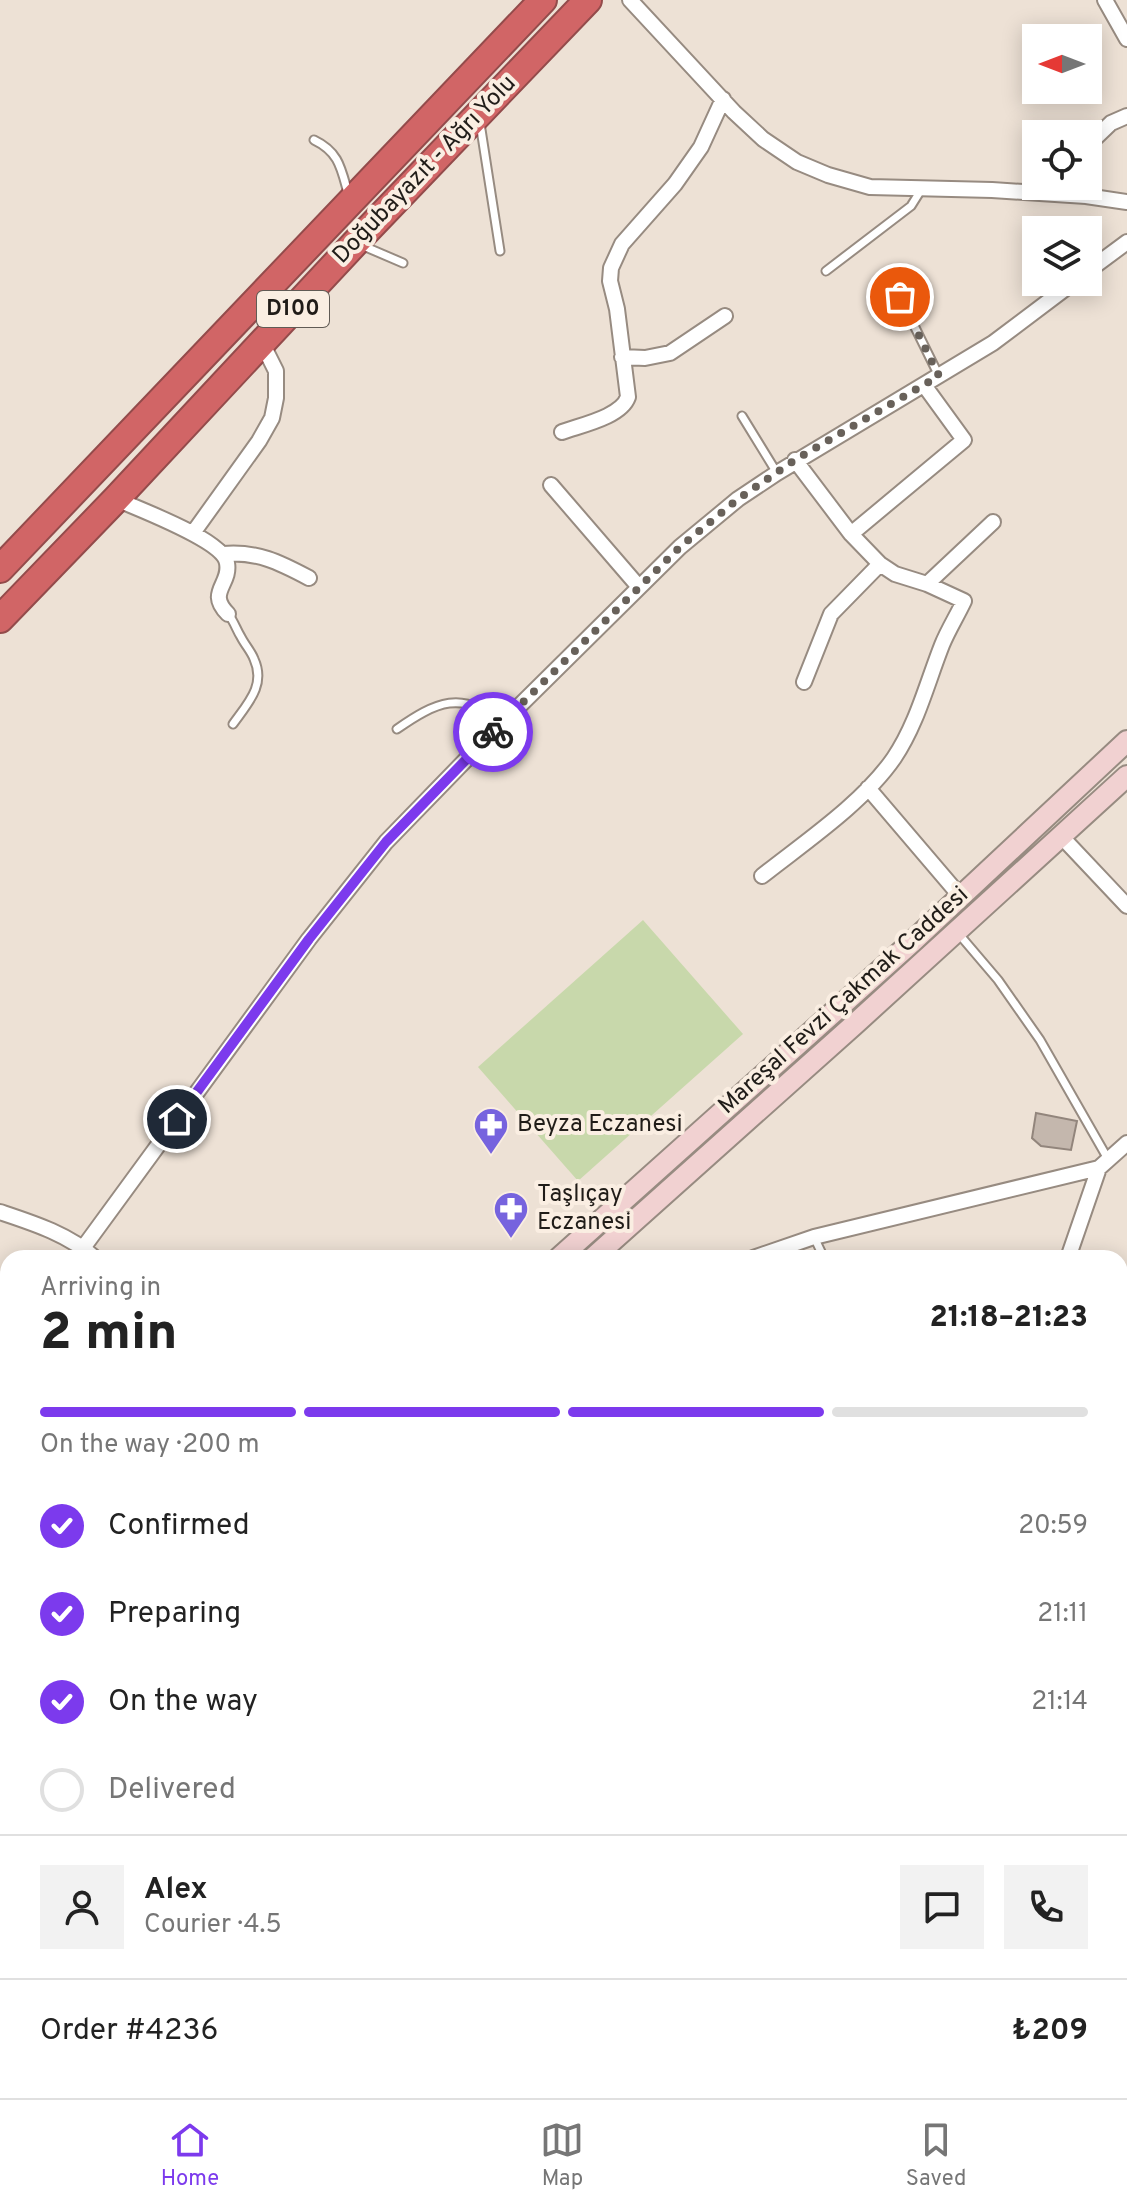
<!DOCTYPE html>
<meta charset="utf-8">
<style>
:root{--surface:#fff;--page:#f2f2f2;--text:#222;--muted:#767676;--line:#e0e0e0;--accent:#7c3aed}
body{margin:0;font-family:Overpass,sans-serif;background:var(--page);color:var(--text);height:100vh;display:flex;flex-direction:column;font-size:30px;white-space:nowrap}
*{box-sizing:border-box;margin:0}
p{font-size:26px;color:var(--muted)}
.icon{flex:none;width:44px;height:44px;fill:none;stroke:currentColor;stroke-width:2;stroke-linecap:round;stroke-linejoin:round}
.map{position:relative;flex:1;overflow:hidden}
.drawer{position:absolute;left:0px;top:1250px;width:1128px;height:848px;display:flex;flex-direction:column;background:var(--surface);border-radius:24px 24px 0 0;box-shadow:0 4px 20px #0003}
.drawer>*{flex:none}
.needle{width:52px;rotate:270deg}
.tools{position:absolute;left:1022px;top:24px;display:grid;gap:16px}
.tools a{display:grid;place-items:center;width:80px;height:80px;border-radius:0px;background:var(--surface);box-shadow:0 4px 20px #0003;font-size:40px}
.pin{position:absolute;display:grid;place-items:center;width:68px;height:68px;color:#fff;margin:-34px;border:4px solid #fff;border-radius:50%;box-shadow:0 2px 8px #0007}
.courier{position:absolute;display:grid;place-items:center;width:80px;height:80px;margin:-40px;border:6px solid #7c3aed;border-radius:50%;background:#fff;color:#222;box-shadow:0 2px 10px #0007}
.head em{font-style:normal;font-weight:800}
.head div{display:flex;flex-direction:column-reverse}
.head{display:flex;align-items:center;justify-content:space-between;height:136px;padding:0 40px}
h1{font-size:52px;font-weight:800;line-height:60px}
.bar{display:grid;grid-template-columns:repeat(4,1fr);gap:12px 8px;align-content:center;height:96px;padding:0 40px}
.bar i{height:10px;border-radius:6px;background:var(--line)}
.bar .current{background:var(--accent)}
.bar p{grid-column:span 4}
.line{display:flex;align-items:center;gap:20px;padding:0 40px;border-top:2px solid var(--line)}
.line div{flex:1}
.round{display:grid;place-items:center;flex:none;width:84px;height:84px;border-radius:0px;background:var(--page)}
ol{padding:0 40px;list-style:none}
li{display:flex;align-items:center;gap:24px;height:88px}
li p{margin-inline-start:auto}
li .icon{padding:8px;border-radius:50%;background:var(--accent);color:#fff;stroke-width:4}
li:last-child{color:var(--muted)}
li i{width:44px;height:44px;border:4px solid var(--line);border-radius:50%}
.dock{display:flex;justify-content:space-around;align-items:center;height:112px;border-top:2px solid var(--line);background:var(--surface);font-size:22px;color:var(--muted)}
.dock a{display:grid;justify-items:center;gap:4px}
.dock .current{color:var(--accent)}
.map>svg:first-child{display:block}
.green{fill:#c8d8ab}
.building{fill:#c4b7ad;stroke:#92857c;stroke-width:2}
.lines{fill:none;stroke-linecap:round;stroke-linejoin:round}
.lane-casing{stroke:#978b81;stroke-width:11}
.street-casing{stroke:#978b81;stroke-width:18}
.secondary-casing{stroke:#978b81;stroke-width:24}
.highway-casing{stroke:#934b4b;stroke-width:30}
.lane{stroke:#fff;stroke-width:7}
.street{stroke:#fff;stroke-width:14}
.secondary{stroke:#f1d1d1;stroke-width:20}
.highway{stroke:#d16566;stroke-width:26}
.done{stroke:#68615a;stroke-width:8;stroke-dasharray:0 14.4}
.route{stroke:#7c3aed;stroke-width:10}
.labels{text-anchor:middle;dominant-baseline:central;stroke-width:8;stroke-linejoin:round;paint-order:stroke}
.shield{fill:#faeee2;stroke:#615b55;stroke-width:2}
.shield-label{font-size:22px;font-weight:bold;fill:#201c18}
.street-label{font-size:24px;fill:#201c18;stroke:#faeee2}
.poi-label{font-size:24px;fill:#201c18;stroke:#faeee2;text-anchor:start}
</style>
<div class="map">
<svg width="1127" height="2098" viewBox="0 0 1127 2098">
<rect width="100%" height="100%" fill="#ede1d5"/>
<path class="green" d="M643,920L743,1034L578,1181L478,1067Z"/>
<path class="building" d="M1036,1113L1077,1121L1071,1150L1041,1146L1032,1138Z"/>
<g class="lines">
<defs>
<path id="lane" d="M480,123L500,251
M314,140C339,152 341,168 348,193
M361,245L403,263
M826,271L911,206L921,190
M900,297L939,376
M742,416L777,473
M228,614C234,621 236,629 241,637C245,645 251,651 254,659C266,685 248,703 233,724
M397,729C434,703 465,687 500,726
M958,933L998,980L1040,1040L1108,1159
M814,1237L824,1258
M1120,1844L1127,1847
M0,1873H8
M1120,1963L1127,1964
M46,2090V2092
M794,2090L798,2098
M865,2090L876,2098
M1011,2090L1033,2098
M136,2098L145,2090
M767,2098L776,2090
M939,2098L946,2090"/>
<path id="street" d="M630,0L734,112L763,139L797,162L828,175L870,187L992,190L1086,196L1127,202
M1105,0L1127,39
M1088,145L1111,123L1127,116
M1088,271L1127,242
M622,357L645,358L670,353L725,316
M562,432C581,425 621,417 628,397L617,309L610,281L611,268L622,244L675,184L701,147L723,99
M551,485L639,587
M116,499C138,509 223,540 227,563C231,585 206,592 228,614
M193,533L259,441L272,418L276,398V371L262,343
M851,534L964,440L924,385
M223,554C257,551 279,562 309,578
M927,584L993,522
M804,682L831,614L880,564
M868,788L961,897
M1060,835L1127,906
M762,876C805,842 863,803 894,758C917,724 927,683 942,645C948,630 957,616 964,601L927,584L895,574L880,564L851,534L795,460
M0,1212C33,1223 68,1234 95,1258
M83,1248L309,939L386,842L489,736L680,547L738,499L777,473L993,343L1074,282
M753,1258L814,1237L1099,1168L1127,1143
M1068,1258L1099,1168
M1120,1628L1127,1639
M0,1891L8,1900
M152,2090L157,2098
M477,2090L483,2098
M214,2098L223,2090"/>
<path id="secondary" d="M559,1258L912,942L1127,741
M593,1258L856,1023L1127,776
M0,1754L8,1747
M0,1789L8,1781"/>
<path id="highway" d="M0,569L543,0
M0,619L116,499L356,242L588,0"/>
</defs>
<use href="#lane" class="lane-casing"/>
<use href="#street" class="street-casing"/>
<use href="#secondary" class="secondary-casing"/>
<use href="#highway" class="highway-casing"/>
<use href="#lane" class="lane"/>
<use href="#street" class="street"/>
<use href="#secondary" class="secondary"/>
<use href="#highway" class="highway"/>
</g>
<g class="lines">
<path class="done" d="M493,732L680,547L738,499L795,460L939,376L900,297"/>
<path class="route" d="M177,1119L309,939L386,842L493,732"/>
</g>
<defs>
<symbol id="pharmacy-pin" viewBox="-11 -11 22 30"><path d="M0 17L-7.5 6A9.5 9.5 0 1 1 7.5 6Z" fill="#7663de" stroke="#faeee2"/><path d="M-2-6h4v4h4v4h-4v4h-4v-4h-4v-4h4Z" fill="#fff"/></symbol>
</defs>
<g fill-rule="evenodd">
<use href="#pharmacy-pin" x="471" y="1105" width="40" height="54"/>
<use href="#pharmacy-pin" x="491" y="1189" width="40" height="54"/>
</g>
<g class="labels">
<rect class="shield" x="257" y="291" width="72" height="36" rx="6"/>
<g class="shield-label">
<text x="293" y="309">D100</text>
</g>
<g class="street-label">
<text transform="translate(425 170) rotate(-46)">Doğubayazıt - Ağrı Yolu</text>
<text transform="translate(844 1001) rotate(-42)">Mareşal Fevzi Çakmak Caddesi</text>
</g>
<g class="poi-label">
<text x="517" y="1125">Beyza Eczanesi</text>
<text x="537" y="1195">Taşlıçay<tspan x="537" dy="28">Eczanesi</tspan></text>
</g>
</g>
</svg>
<div class="tools">
<a><svg class="needle" viewBox="-14 -14 28 28"><path d="M0-13l5 13h-10z" fill="#e53935"/><path d="M0 13l5-13h-10z" fill="#767676"/></svg></a>
<a><svg class="icon" aria-label="locate" viewBox="0 0 24 24"><circle cx="12" cy="12" r="6"/><path d="M12 2v4M12 18v4M2 12h4M18 12h4"/></svg></a>
<a><svg class="icon" aria-label="layers" viewBox="0 0 24 24"><path d="M12 4l9 5-9 5-9-5zM3 14l9 5 9-5"/></svg></a>
</div>
<div class="pin" style="left:900px;top:297px;background:#ea580c"><svg class="icon" aria-label="bag" viewBox="0 0 24 24"><path d="M5 8h14l-1 12H6zM9 8a3 3 0 0 1 6 0"/></svg></div>
<div class="pin" style="left:177px;top:1119px;background:#1f2937"><svg class="icon" aria-label="home" viewBox="0 0 24 24"><path d="M3 11l9-7 9 7M6 9v11h12V9"/></svg></div>
<div class="courier" style="left:493px;top:732px"><svg class="icon" aria-label="bike" viewBox="0 0 24 24"><circle cx="6" cy="16" r="4"/><circle cx="18" cy="16" r="4"/><path d="M6 16l4-8h5l3 8M10 8l3 8H6M13 5h3"/></svg></div>
<section class="drawer">
<div class="head"><div><h1>2 min</h1><p>Arriving in</p></div><em>21:18–21:23</em></div>
<div class="bar"><i class="current"></i><i class="current"></i><i class="current"></i><i></i><p>On the way · 200 m</p></div>
<ol>
<li><svg class="icon" aria-label="check" viewBox="0 0 24 24"><path d="M5 12l5 5 9-10"/></svg>Confirmed<p>20:59</p></li>
<li><svg class="icon" aria-label="check" viewBox="0 0 24 24"><path d="M5 12l5 5 9-10"/></svg>Preparing<p>21:11</p></li>
<li><svg class="icon" aria-label="check" viewBox="0 0 24 24"><path d="M5 12l5 5 9-10"/></svg>On the way<p>21:14</p></li>
<li><i></i>Delivered</li>
</ol>
<div class="line" style="height:144px"><a class="round"><svg class="icon" aria-label="person" viewBox="0 0 24 24"><circle cx="12" cy="8" r="4"/><path d="M4 21q1-7 8-7t8 7"/></svg></a><div><b>Alex</b><p>Courier · 4.5</p></div><a class="round"><svg class="icon" aria-label="chat" viewBox="0 0 24 24"><path d="M4 5h16v11H9l-5 4z"/></svg></a><a class="round"><svg class="icon" aria-label="phone" viewBox="0 0 24 24"><path d="M5 4h4l2 5-3 2q2 4 5 5l2-3 5 2v4C11 20 4 13 5 4z"/></svg></a></div>
<div class="line" style="height:104px"><div>Order #4236</div><b>₺209</b></div>
</section>
</div>
<nav class="dock">
<a class="current"><svg class="icon" aria-label="home" viewBox="0 0 24 24"><path d="M3 11l9-7 9 7M6 9v11h12V9"/></svg>Home</a>
<a><svg class="icon" aria-label="map" viewBox="0 0 24 24"><path d="M3 6l6-2 6 2 6-2v14l-6 2-6-2-6 2zM9 4v14M15 6v14"/></svg>Map</a>
<a><svg class="icon" aria-label="saved" viewBox="0 0 24 24"><path d="M7 4h10v16l-5-4-5 4z"/></svg>Saved</a>
</nav>
